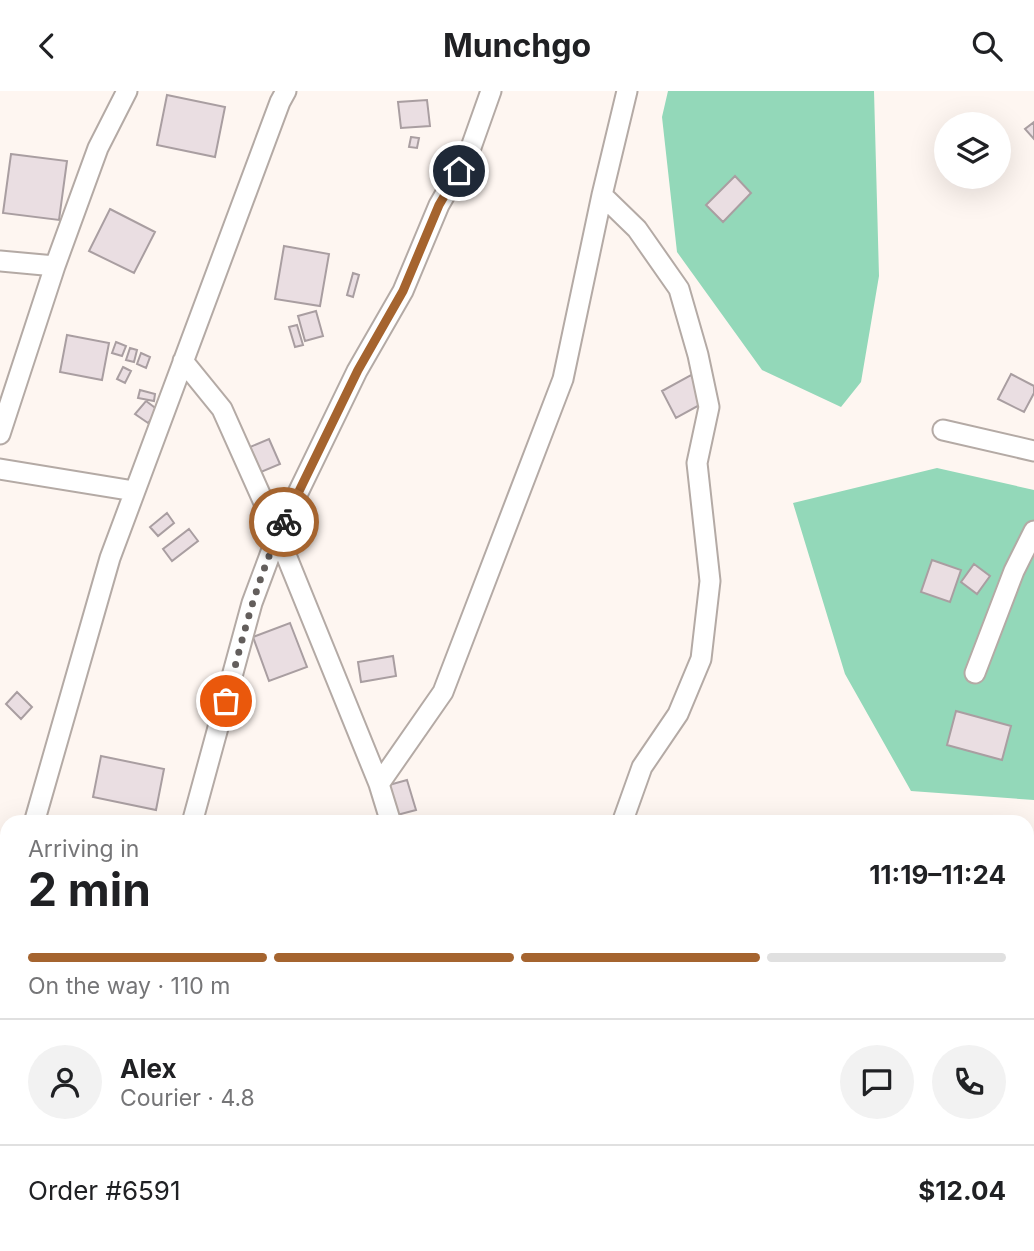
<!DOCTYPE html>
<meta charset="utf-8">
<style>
:root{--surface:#fff;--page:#f2f2f2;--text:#202124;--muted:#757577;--line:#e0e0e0;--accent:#a5642f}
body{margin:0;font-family:Inter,sans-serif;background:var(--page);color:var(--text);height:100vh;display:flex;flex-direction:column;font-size:26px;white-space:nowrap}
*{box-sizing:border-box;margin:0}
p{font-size:23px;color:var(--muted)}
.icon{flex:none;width:38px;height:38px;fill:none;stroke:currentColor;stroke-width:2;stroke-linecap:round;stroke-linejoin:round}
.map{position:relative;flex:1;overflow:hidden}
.sheet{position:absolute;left:0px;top:724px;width:1034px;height:436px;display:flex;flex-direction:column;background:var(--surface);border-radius:21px 21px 0 0;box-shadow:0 7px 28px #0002}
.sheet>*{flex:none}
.controls{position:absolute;left:934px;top:21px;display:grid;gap:14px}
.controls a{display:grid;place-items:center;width:77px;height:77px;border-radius:50%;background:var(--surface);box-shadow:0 7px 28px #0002;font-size:35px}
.pin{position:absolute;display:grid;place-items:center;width:60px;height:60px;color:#fff;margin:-30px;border:4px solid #fff;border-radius:50%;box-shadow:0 2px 7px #0007}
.courier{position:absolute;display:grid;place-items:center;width:70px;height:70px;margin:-35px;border:5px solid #a5642f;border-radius:50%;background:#fff;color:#222;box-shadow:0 2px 9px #0007}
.summary em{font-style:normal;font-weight:700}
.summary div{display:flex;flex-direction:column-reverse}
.summary{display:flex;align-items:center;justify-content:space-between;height:119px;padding:0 28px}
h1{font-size:46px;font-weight:700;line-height:52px}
.bar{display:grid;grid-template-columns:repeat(4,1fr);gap:10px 7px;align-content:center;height:84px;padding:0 28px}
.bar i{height:9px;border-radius:5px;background:var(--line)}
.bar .on{background:var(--accent)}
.bar p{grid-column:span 4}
.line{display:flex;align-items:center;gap:18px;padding:0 28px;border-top:2px solid var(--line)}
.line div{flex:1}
.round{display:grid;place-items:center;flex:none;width:74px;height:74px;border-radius:37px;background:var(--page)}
header{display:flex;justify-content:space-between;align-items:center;height:91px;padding:0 28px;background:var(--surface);font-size:32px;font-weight:700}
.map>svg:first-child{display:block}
.green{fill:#93d8b9}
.building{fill:#eadee2;stroke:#a99ea1;stroke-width:2}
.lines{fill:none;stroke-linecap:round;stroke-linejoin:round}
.minor-casing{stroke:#b4aaa5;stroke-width:23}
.minor{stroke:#fff;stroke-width:19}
.done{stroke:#635e5c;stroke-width:7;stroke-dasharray:0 12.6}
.route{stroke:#a5642f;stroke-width:9}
</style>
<header><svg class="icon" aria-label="back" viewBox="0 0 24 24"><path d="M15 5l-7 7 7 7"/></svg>Munchgo<svg class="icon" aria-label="search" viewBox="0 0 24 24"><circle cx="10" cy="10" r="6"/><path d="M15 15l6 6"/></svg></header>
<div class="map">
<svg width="1034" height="1160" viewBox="0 0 1034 1160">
<rect width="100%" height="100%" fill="#fef6f1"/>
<path class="green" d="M668,0H874L879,185L861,291L841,316L762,279L677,161L662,26Z
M937,377L1034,399V709L911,700L845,583L793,412Z
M1027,800L1034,807V979L1027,989Z
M1027,1093L1034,1108V1160H592L586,1153H1027Z"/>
<path class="building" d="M167,4L225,16L215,66L157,54Z
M427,9L430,35L401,37L398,11Z
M1034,31V48L1025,38Z
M411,46L419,47L417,57L409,56Z
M11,63L67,70L59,129L3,122Z
M735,85L751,102L723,131L706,114Z
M110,118L155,141L134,182L89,160Z
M284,155L329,163L320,215L275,208Z
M353,182L359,184L353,206L347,204Z
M316,220L323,245L305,250L298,225Z
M297,234L303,254L295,256L289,236Z
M67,244L109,252L102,289L60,281Z
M116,251L126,255L122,265L112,262Z
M130,257L137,259L134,271L126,269Z
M141,262L150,266L146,277L137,273Z
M123,276L131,280L125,292L117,288Z
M1011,283L1034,295V302L1024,321L998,308Z
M691,284L705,311L676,327L662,300Z
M140,299L155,303L154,310L138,307Z
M146,310L158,319L148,332L135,323Z
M269,348L280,373L261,381L250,356Z
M167,422L174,432L158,445L150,436Z
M189,438L198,450L172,470L163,458Z
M932,469L961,479L950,511L921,501Z
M974,473L990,485L977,503L961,491Z
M290,532L307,576L269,590L253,546Z
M393,565L396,585L361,591L358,571Z
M17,601L32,616L21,628L6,613Z
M956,620L1011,635L1002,669L947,654Z
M101,665L164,678L156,719L93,706Z
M407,689L416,719L397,724L389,694Z
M1027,854L1034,856V886L1027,884Z
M25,1153H56L55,1159L25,1157Z
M191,1153H226L211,1160H194Z
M1019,1153L1034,1155V1160H1018Z"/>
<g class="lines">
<defs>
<path id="minor" d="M602,104L637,138L679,198L698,264L709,316L697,372L710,490L701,568L678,623L642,676L622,732
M0,170L55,175
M183,270L222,318L273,432L379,693L391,732
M943,339L1034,360
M0,343L55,175L98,57L127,0
M0,378L134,400
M975,582L1014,480L1034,440
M379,693L443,601L563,288L602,104L627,0
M34,732L110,467L280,11L286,0
M192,732L252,512L277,445L357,280L403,200L439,114L469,62L491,0
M0,853L7,829
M374,1153V1160
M571,1153L572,1160
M144,1160V1153"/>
</defs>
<use href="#minor" class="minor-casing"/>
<use href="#minor" class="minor"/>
</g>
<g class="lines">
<path class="done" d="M226,610C242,550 256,488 284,431"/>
<path class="route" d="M284,431L358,279L403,200L439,114L459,80"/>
</g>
</svg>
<div class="controls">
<a><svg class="icon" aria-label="layers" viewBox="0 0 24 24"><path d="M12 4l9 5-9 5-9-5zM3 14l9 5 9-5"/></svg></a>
</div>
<div class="pin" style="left:226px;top:610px;background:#ea580c"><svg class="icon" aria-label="bag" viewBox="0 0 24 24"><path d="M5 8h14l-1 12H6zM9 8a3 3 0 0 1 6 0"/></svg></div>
<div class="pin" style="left:459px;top:80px;background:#1f2937"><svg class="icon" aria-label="home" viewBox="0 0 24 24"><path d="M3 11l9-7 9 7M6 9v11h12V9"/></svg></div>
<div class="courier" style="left:284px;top:431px"><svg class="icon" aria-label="bike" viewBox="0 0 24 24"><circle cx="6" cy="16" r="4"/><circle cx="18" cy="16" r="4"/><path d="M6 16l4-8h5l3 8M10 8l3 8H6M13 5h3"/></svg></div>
<section class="sheet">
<div class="summary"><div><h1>2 min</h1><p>Arriving in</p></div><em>11:19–11:24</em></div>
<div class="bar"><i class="on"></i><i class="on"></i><i class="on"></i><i></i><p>On the way · 110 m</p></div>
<div class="line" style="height:126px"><a class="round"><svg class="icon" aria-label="person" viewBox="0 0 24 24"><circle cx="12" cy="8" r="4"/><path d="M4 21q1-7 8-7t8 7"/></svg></a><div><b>Alex</b><p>Courier · 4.8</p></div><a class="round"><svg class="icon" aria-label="chat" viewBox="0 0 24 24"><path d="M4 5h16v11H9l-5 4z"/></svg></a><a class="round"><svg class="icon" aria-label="phone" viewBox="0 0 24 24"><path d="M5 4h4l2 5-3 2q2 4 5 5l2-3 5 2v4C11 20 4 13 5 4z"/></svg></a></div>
<div class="line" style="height:91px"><div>Order #6591</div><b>$12.04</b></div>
</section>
</div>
